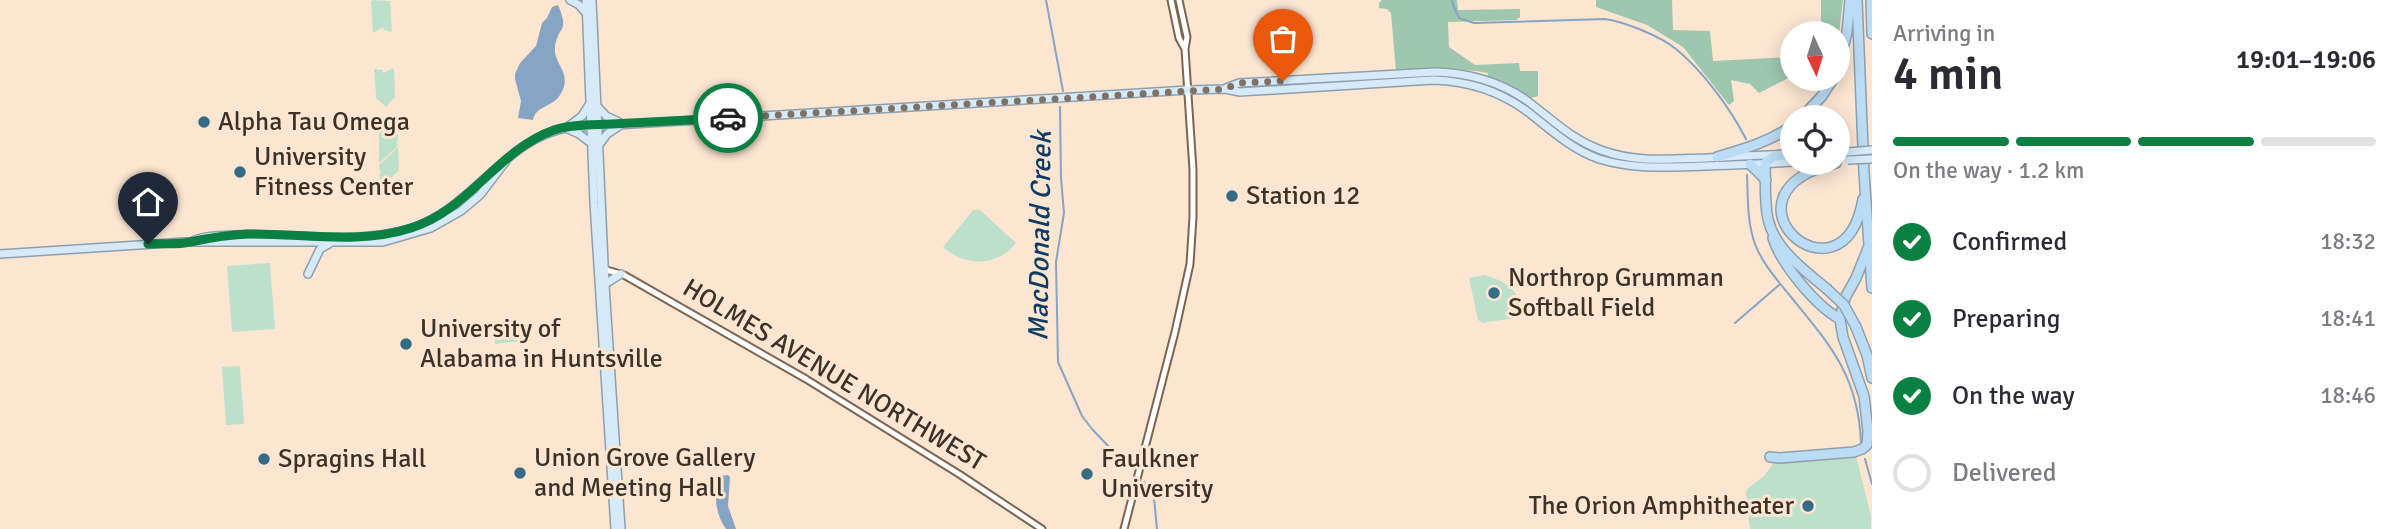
<!DOCTYPE html>
<meta charset="utf-8">
<style>
:root{--surface:#fff;--page:#f2f2f3;--text:#2b2b33;--muted:#7c7c81;--line:#e1e1e2;--accent:#0b8043}
body{margin:0;font-family:Signika,sans-serif;background:var(--page);color:var(--text);height:100vh;display:flex;flex-direction:column;font-size:26px;white-space:nowrap}
*{box-sizing:border-box;margin:0}
p{font-size:23px;color:var(--muted)}
.icon{flex:none;width:38px;height:38px;fill:none;stroke:currentColor;stroke-width:2;stroke-linecap:round;stroke-linejoin:round}
.map{position:relative;flex:1;overflow:hidden}
.sheet{display:flex;flex-direction:column;background:var(--surface);width:525px}
.sheet>*{flex:none}
.needle{width:46px;rotate:176deg}
.buttons{position:absolute;left:1780px;top:21px;display:grid;gap:14px}
.buttons a{display:grid;place-items:center;width:70px;height:70px;border-radius:50%;background:var(--surface);box-shadow:0 4px 18px #0003;font-size:35px}
.pin{position:absolute;display:grid;place-items:center;width:60px;height:60px;color:#fff;margin:-72px -30px;border-radius:50% 50% 50% 0;rotate:-45deg;box-shadow:0 0 7px #0007}
.pin .icon{rotate:45deg}
.courier{position:absolute;display:grid;place-items:center;width:70px;height:70px;margin:-35px;border:5px solid #0b8043;border-radius:50%;background:#fff;color:#222;box-shadow:0 2px 9px #0007}
.overview em{font-style:normal;font-weight:600}
.overview div{display:flex;flex-direction:column-reverse}
.overview{display:flex;align-items:center;justify-content:space-between;height:119px;padding:0 21px}
h1{font-size:46px;font-weight:600;line-height:52px}
.bar{display:grid;grid-template-columns:repeat(4,1fr);gap:10px 7px;align-content:center;height:84px;padding:0 21px}
.bar i{height:9px;border-radius:5px;background:var(--line)}
.bar .active{background:var(--accent)}
.bar p{grid-column:span 4}
ol{padding:0 21px;list-style:none}
li{display:flex;align-items:center;gap:21px;height:77px}
li p{margin-inline-start:auto}
li .icon{padding:7px;border-radius:50%;background:var(--accent);color:#fff;stroke-width:4}
li:last-child{color:var(--muted)}
li i{width:38px;height:38px;border:4px solid var(--line);border-radius:50%}
main{display:flex;flex:1;min-height:0}
.map>svg:first-child{display:block}
.green{fill:#bde0cb}
.forest{fill:#9dc7ae}
.water{fill:#86a4c3}
.lines{fill:none;stroke-linecap:round;stroke-linejoin:round}
.stream{stroke:#86a4c3;stroke-width:2}
.minor-casing{stroke:#7c654e;stroke-width:9}
.major-casing{stroke:#8ea0ad;stroke-width:10}
.highway-casing{stroke:#8ea0ad;stroke-width:12}
.minor{stroke:#fff;stroke-width:5}
.major{stroke:#d6eaf8;stroke-width:7}
.highway{stroke:#badcf4;stroke-width:9}
.major-bridge-casing{stroke:#8ea0ad;stroke-width:10;stroke-linecap:butt}
.highway-bridge-casing{stroke:#8ea0ad;stroke-width:12;stroke-linecap:butt}
.major-bridge{stroke:#d6eaf8;stroke-width:7}
.highway-bridge{stroke:#badcf4;stroke-width:9}
.done{stroke:#7f7164;stroke-width:7;stroke-dasharray:0 12.6}
.route{stroke:#0b8043;stroke-width:9}
.poi-dot{fill:#366b87;stroke:#fce6d2;stroke-width:2.5}
.labels{text-anchor:middle;dominant-baseline:central;stroke-width:6;stroke-linejoin:round;paint-order:stroke}
.poi-label{font-size:26px;fill:#3c3228;stroke:#fce6d2;text-anchor:start}
.street-label{font-size:26px;fill:#3c3228;stroke:#fce6d2}
.water-label{font-size:28px;font-style:italic;fill:#0d3c65;stroke:#fce6d2}
</style>
<main>
<div class="map">
<svg width="1872" height="529" viewBox="0 0 1872 529">
<rect width="100%" height="100%" fill="#fce6d2"/>
<path class="green" d="M373,0L390,1L392,32L384,30L383,27L373,33L371,2Z
M394,68L395,97L386,107L376,98L374,69L383,70V73Z
M397,123L398,142L396,141L398,146L379,163V124Z
M398,147L399,170L385,184L380,179V172L382,171H380L379,165Z
M973,210H980L1016,243C997,267 965,267 943,247Z
M270,263L275,329L232,332L227,266Z
M1484,275C1510,282 1518,291 1526,316L1483,323L1478,320L1469,278Z
M518,327L520,341L495,344L493,330Z
M240,366L244,424L226,425L222,367Z
M1856,456L1871,516V529H1750L1746,493L1747,489L1764,476L1775,461Z"/>
<path class="forest" d="M1382,0H1457L1458,10L1520,9V17L1516,20L1448,22L1449,47L1475,65L1519,63L1520,71H1538V96L1528,99L1487,77L1488,73C1455,67 1429,69 1396,71L1391,13L1387,9L1379,8V3Z
M1596,0H1672L1673,30L1710,31L1713,61L1792,57V76L1759,93L1750,84L1731,80L1734,101L1729,105L1683,47L1647,25L1596,7Z
M1821,0H1843L1838,43V33H1821Z"/>
<path class="water" d="M558,5C570,33 558,25 555,47C553,65 574,73 560,95C553,107 535,106 533,120L518,118L521,101L515,79V74L520,63L536,46L542,23L547,18L552,7Z
M728,475L730,477L728,506L736,529H726C715,514 713,493 720,476Z"/>
<g class="lines">
<path class="stream" d="M1046,0L1063,91
M1452,0L1453,5L1459,18L1474,23L1605,19C1625,22 1660,36 1676,49C1703,71 1730,108 1746,139
M1060,107L1061,178L1064,213L1056,262L1058,362L1082,416L1092,429L1129,468
M1747,175C1748,198 1747,222 1755,244C1762,263 1778,281 1791,297C1831,346 1858,376 1861,442
M1735,323L1779,285
M1865,459L1872,484
M1144,482L1154,497L1157,529"/>
<defs>
<path id="minor" d="M1171,0L1179,38L1185,49
M603,269L624,275L806,379L959,474L1042,529
M1124,529L1175,332L1190,264L1193,217V170L1185,49L1187,37L1179,0"/>
<path id="major" d="M570,0L579,5L585,12
M586,0L594,203L615,529
M592,0L605,285L621,529
M1226,88L1239,83L1435,72C1467,73 1499,81 1526,100C1551,118 1570,139 1601,150C1635,163 1671,159 1706,158C1735,156 1763,155 1792,154
M598,107L606,116L619,122
M566,128L582,116L589,105
M566,128L579,134L591,143
M599,145L607,134L622,124
M1838,152H1847
M191,242C203,235 220,236 233,235C290,232 350,245 405,230C471,213 503,139 566,128L1188,90L1225,89L1240,92L1433,80C1468,81 1500,91 1528,112C1551,130 1571,149 1599,159C1635,170 1669,167 1706,166C1735,165 1763,164 1792,162
M0,254L185,242H383L431,228L461,211L480,195L506,161
M308,274L320,249L329,244
M605,284L621,274"/>
<path id="highway" d="M1857,0L1864,173L1872,288
M1871,0L1872,34
M1838,69L1847,32L1850,0
M1802,117L1822,96L1833,79
M1783,155L1773,157L1765,163C1766,181 1764,201 1768,219C1774,248 1805,271 1827,289
M1717,157C1744,149 1769,142 1792,126
M1836,163C1707,194 1843,315 1863,199
M1750,164L1766,180
M1773,238C1781,264 1816,306 1840,319
M1856,327L1867,355L1872,378
M1770,457L1780,458L1854,452L1862,449L1867,445L1868,431L1864,396L1843,337L1840,319L1845,298L1856,278L1869,246"/>
</defs>
<use href="#minor" class="minor-casing"/>
<use href="#major" class="major-casing"/>
<use href="#highway" class="highway-casing"/>
<use href="#minor" class="minor"/>
<use href="#major" class="major"/>
<use href="#highway" class="highway"/>
<defs>
<path id="major-bridge" d="M1847,152L1872,150
M1848,160L1872,159"/>
<path id="highway-bridge" d="M1827,289L1844,305L1856,327"/>
</defs>
<use href="#major-bridge" class="major-bridge-casing"/>
<use href="#highway-bridge" class="highway-bridge-casing"/>
<use href="#major-bridge" class="major-bridge"/>
<use href="#highway-bridge" class="highway-bridge"/>
</g>
<g class="lines">
<path class="done" d="M728,118L1225,89L1239,83L1283,81"/>
<path class="route" d="M148,244C161,243 177,245 190,242C209,238 227,235 247,234C301,233 359,245 411,228C469,210 498,150 554,130C571,124 593,125 612,124C650,122 689,120 728,118"/>
</g>
<g class="poi-dot">
<circle cx="204" cy="122" r="7"/>
<circle cx="240" cy="172" r="7"/>
<circle cx="1232" cy="196" r="7"/>
<circle cx="1494" cy="293" r="7"/>
<circle cx="406" cy="344" r="7"/>
<circle cx="264" cy="459" r="7"/>
<circle cx="520" cy="473" r="7"/>
<circle cx="1087" cy="474" r="7"/>
<circle cx="1808" cy="506" r="7"/>
</g>
<g class="labels">
<g class="poi-label">
<text x="218" y="122">Alpha Tau Omega</text>
<text x="254" y="157">University<tspan x="254" dy="30">Fitness Center</tspan></text>
<text x="1246" y="196">Station 12</text>
<text x="1508" y="278">Northrop Grumman<tspan x="1508" dy="30">Softball Field</tspan></text>
<text x="420" y="329">University of<tspan x="420" dy="30">Alabama in Huntsville</tspan></text>
<text x="534" y="458">Union Grove Gallery<tspan x="534" dy="30">and Meeting Hall</tspan></text>
<text x="278" y="459">Spragins Hall</text>
<text x="1101" y="459">Faulkner<tspan x="1101" dy="30">University</tspan></text>
<text x="1794" y="506" text-anchor="end">The Orion Amphitheater</text>
</g>
<g class="street-label">
<text transform="translate(834 375) rotate(31)">HOLMES AVENUE NORTHWEST</text>
</g>
<g class="water-label">
<text transform="translate(1040 236) rotate(-89)">MacDonald Creek</text>
</g>
</g>
</svg>
<div class="buttons">
<a><svg class="needle" viewBox="-14 -14 28 28"><path d="M0-13l5 13h-10z" fill="#e53935"/><path d="M0 13l5-13h-10z" fill="#7c7c81"/></svg></a>
<a><svg class="icon" aria-label="locate" viewBox="0 0 24 24"><circle cx="12" cy="12" r="6"/><path d="M12 2v4M12 18v4M2 12h4M18 12h4"/></svg></a>
</div>
<div class="pin" style="left:1283px;top:81px;background:#ea580c"><svg class="icon" aria-label="bag" viewBox="0 0 24 24"><path d="M5 8h14l-1 12H6zM9 8a3 3 0 0 1 6 0"/></svg></div>
<div class="pin" style="left:148px;top:244px;background:#1f2937"><svg class="icon" aria-label="home" viewBox="0 0 24 24"><path d="M3 11l9-7 9 7M6 9v11h12V9"/></svg></div>
<div class="courier" style="left:728px;top:118px"><svg class="icon" aria-label="car" viewBox="0 0 24 24"><path d="M5 17H2v-5l4-1 3-4h7l3 4 3 1v5h-3M9 17h6M6 11h13"/><circle cx="7" cy="17" r="2"/><circle cx="17" cy="17" r="2"/></svg></div>
</div>
<section class="sheet">
<div class="overview"><div><h1>4 min</h1><p>Arriving in</p></div><em>19:01–19:06</em></div>
<div class="bar"><i class="active"></i><i class="active"></i><i class="active"></i><i></i><p>On the way · 1.2 km</p></div>
<ol>
<li><svg class="icon" aria-label="check" viewBox="0 0 24 24"><path d="M5 12l5 5 9-10"/></svg>Confirmed<p>18:32</p></li>
<li><svg class="icon" aria-label="check" viewBox="0 0 24 24"><path d="M5 12l5 5 9-10"/></svg>Preparing<p>18:41</p></li>
<li><svg class="icon" aria-label="check" viewBox="0 0 24 24"><path d="M5 12l5 5 9-10"/></svg>On the way<p>18:46</p></li>
<li><i></i>Delivered</li>
</ol>
</section>
</main>
